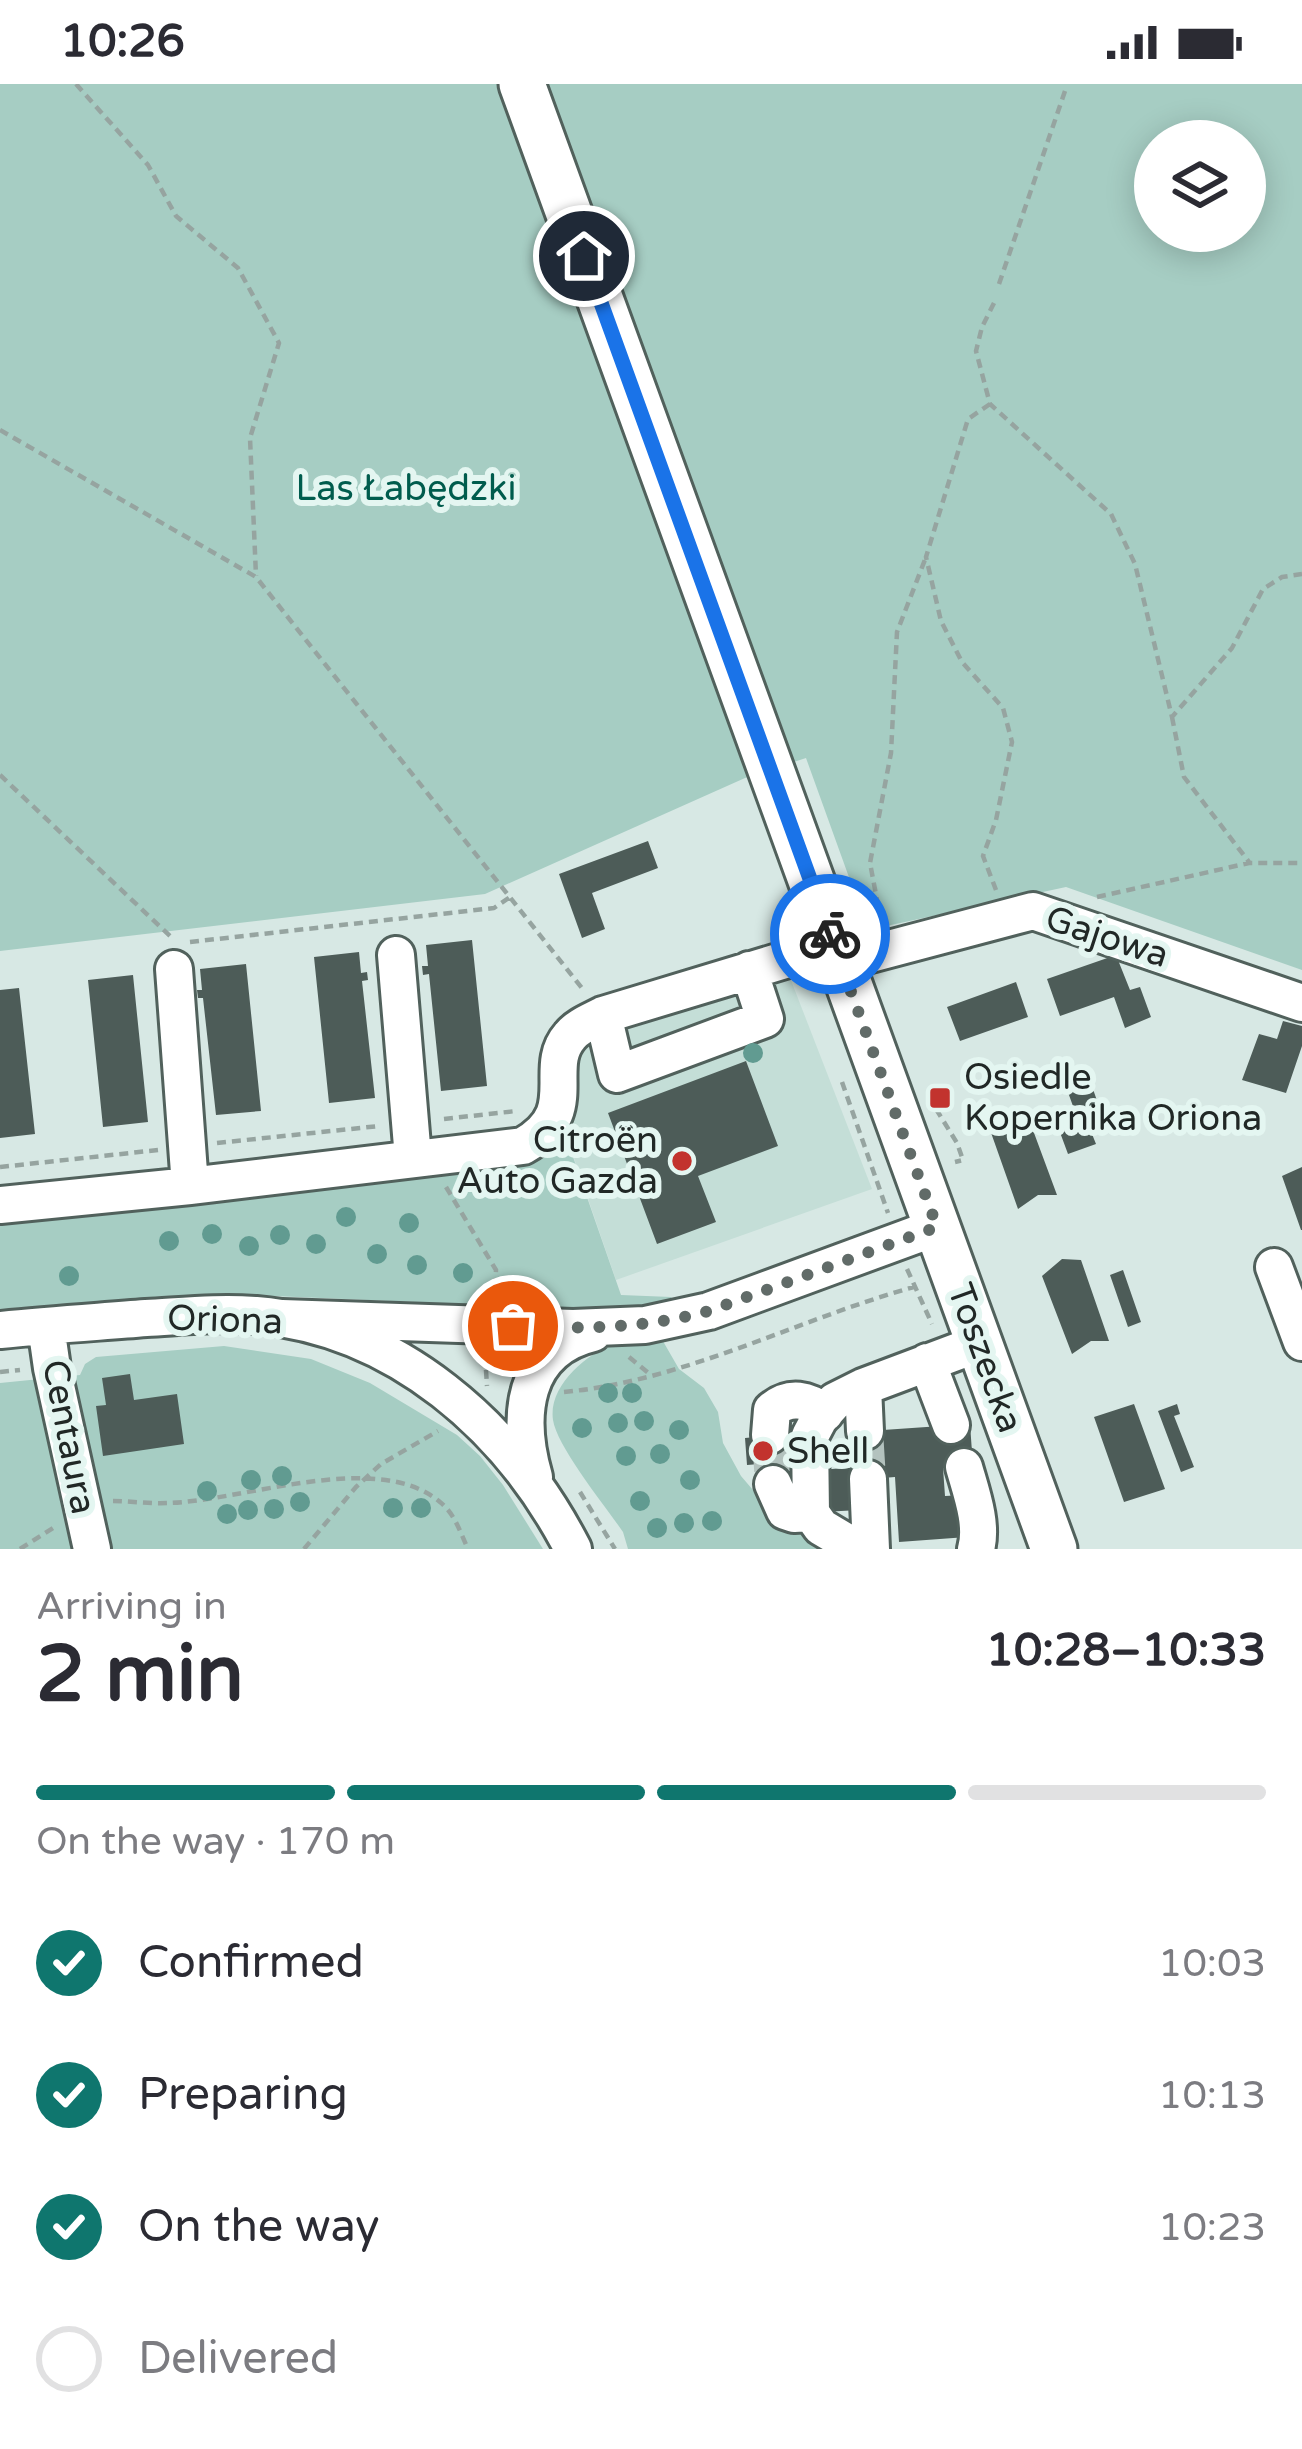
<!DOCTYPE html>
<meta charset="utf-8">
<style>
:root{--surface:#fff;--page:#f2f2f3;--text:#2b2b33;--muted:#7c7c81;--line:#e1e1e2;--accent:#0f766e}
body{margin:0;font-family:"Varela Round",sans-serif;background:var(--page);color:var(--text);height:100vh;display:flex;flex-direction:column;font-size:45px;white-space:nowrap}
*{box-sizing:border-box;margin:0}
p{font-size:39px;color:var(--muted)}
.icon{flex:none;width:66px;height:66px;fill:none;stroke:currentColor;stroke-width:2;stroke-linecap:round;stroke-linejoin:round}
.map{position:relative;height:1465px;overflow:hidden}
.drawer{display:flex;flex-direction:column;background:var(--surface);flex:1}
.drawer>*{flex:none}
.tools{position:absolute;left:1134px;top:36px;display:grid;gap:24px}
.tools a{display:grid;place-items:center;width:132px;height:132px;border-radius:50%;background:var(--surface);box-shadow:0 6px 30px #0003;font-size:60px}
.pin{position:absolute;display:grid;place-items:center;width:102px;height:102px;color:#fff;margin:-51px;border:6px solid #fff;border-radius:50%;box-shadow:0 3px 12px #0007}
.courier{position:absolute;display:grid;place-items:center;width:120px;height:120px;margin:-60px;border:9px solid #1a73e8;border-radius:50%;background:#fff;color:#222;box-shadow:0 3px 15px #0007}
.head em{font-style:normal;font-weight:700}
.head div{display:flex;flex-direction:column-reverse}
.head{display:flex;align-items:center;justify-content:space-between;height:204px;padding:0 36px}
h1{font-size:78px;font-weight:700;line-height:90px}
.bar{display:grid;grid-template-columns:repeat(4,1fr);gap:18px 12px;align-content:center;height:144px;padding:0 36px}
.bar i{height:15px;border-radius:9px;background:var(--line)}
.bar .current{background:var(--accent)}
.bar p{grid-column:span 4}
ol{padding:0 36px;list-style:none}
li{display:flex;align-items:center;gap:36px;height:132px}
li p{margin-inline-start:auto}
li .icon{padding:12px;border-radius:50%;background:var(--accent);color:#fff;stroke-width:4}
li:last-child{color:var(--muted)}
li i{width:66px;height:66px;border:6px solid var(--line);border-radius:50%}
.status{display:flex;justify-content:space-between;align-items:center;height:84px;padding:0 60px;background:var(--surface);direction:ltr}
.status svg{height:33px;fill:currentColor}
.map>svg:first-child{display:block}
.built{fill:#c4ded7}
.green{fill:#a6cdc3;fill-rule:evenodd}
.building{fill:#4d5c58}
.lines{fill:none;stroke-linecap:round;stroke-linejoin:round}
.minor-tunnel{stroke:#b3c2be;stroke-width:36;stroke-dasharray:36 18;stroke-linecap:butt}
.minor-casing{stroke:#51615c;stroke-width:42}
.major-casing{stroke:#51615c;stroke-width:51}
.path{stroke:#96a4a0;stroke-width:4.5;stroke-dasharray:9 6;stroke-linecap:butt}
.minor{stroke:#fff;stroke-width:36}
.major{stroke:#fff;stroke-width:45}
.tree{fill:#619b91}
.done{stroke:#616b68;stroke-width:12;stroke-dasharray:0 21.6}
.route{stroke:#1a73e8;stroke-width:15}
.poi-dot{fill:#c2332e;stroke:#e4f6f1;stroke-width:4.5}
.labels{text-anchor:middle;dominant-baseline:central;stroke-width:12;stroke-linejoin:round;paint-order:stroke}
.park-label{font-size:36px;fill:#005c4d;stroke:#e4f6f1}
.street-label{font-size:36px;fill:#212826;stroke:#e4f6f1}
.poi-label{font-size:36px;fill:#212826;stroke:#e4f6f1;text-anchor:start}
</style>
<div class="status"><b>10:26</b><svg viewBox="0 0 49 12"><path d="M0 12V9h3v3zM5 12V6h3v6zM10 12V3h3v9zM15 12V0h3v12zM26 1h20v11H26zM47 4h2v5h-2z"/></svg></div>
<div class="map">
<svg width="1302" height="1465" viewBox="0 0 1302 1465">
<rect width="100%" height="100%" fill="#d7e8e4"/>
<path class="built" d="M787,886L872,1105L616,1196L565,1048L582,950Z"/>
<path class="green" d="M0,0H1302V886L1066,803L868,846L806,674L745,694L485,810L0,867ZM1155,57H1245V147H1155Z
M572,1070L621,1211L671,1213L678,1223L626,1227L273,1212L0,1228V1133Z
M660,1252L679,1285L704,1304L718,1328L723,1359L741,1392L769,1425L822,1465H628L623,1448C606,1423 557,1363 553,1336C548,1302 586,1271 614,1259C627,1253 646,1253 660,1252Z
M224,1262L311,1275L370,1299L457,1351L480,1372L503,1401L543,1465H0V1299L80,1291L85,1280L96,1273Z"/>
<path class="building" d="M648,757L658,784L592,809L605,845L582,854L559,790Z
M472,856L487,1002L441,1007L429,890L423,891L422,882H428L426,861Z
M359,868L361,889L367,888L368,896L362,897L375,1014L329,1019L314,873Z
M1116,871L1130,906L1140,903L1151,933L1125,944L1114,913L1060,932L1047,895Z
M246,880L261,1027L216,1031L203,914H198L197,906H202L200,885Z
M133,891L148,1038L103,1043L88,896Z
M1016,898L1028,933L960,957L947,923Z
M19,904L35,1050L0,1054V906Z
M1283,937L1302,942V962L1286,1009L1242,996L1259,950L1277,955Z
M746,977L778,1062L698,1092L716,1138L657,1160L608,1029Z
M1088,991L1101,1028L1078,1036L1065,1000Z
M1010,1029L1027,1030L1057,1111H1038L1018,1125L989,1043Z
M1071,1038L1073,1045L1088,1040L1096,1060L1068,1070L1058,1043Z
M1302,1083V1146H1301L1282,1092Z
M1062,1175L1081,1176L1109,1257H1091L1072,1270L1042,1192Z
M1123,1186L1141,1238L1128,1243L1110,1191Z
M130,1290L134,1316L177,1310L184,1360L103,1372L96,1322L106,1321L102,1294Z
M1134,1320L1165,1405L1124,1418L1094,1333Z
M1177,1320L1180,1330L1174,1332L1194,1383L1181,1388L1158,1327Z
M970,1340L973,1382L943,1384L945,1412L964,1411L967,1453L899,1458L895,1393L857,1396L859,1426L823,1428L820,1386L856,1383L854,1348Z
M778,1351L782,1399L761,1401L759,1380L747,1381L745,1354Z"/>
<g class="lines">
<path class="minor-tunnel" d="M865,1347L868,1395
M770,1351L773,1400"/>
<defs>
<path id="minor" d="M396,871L413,1074
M840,878L1033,827L1302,919
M174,885L190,1102
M603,931L617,990L765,935L749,886
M0,1121L190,1102L523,1062C584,1028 541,985 570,952C578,942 592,937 603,931L834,861
M1274,1183L1302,1258
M282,1234L573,1244L645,1241L709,1227L937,1143
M46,1242L52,1284L92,1465
M0,1246C49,1241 97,1238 146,1234C183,1232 219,1228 256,1231C397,1243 510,1343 573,1465
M927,1278L951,1341
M863,1303L865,1347
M770,1351L772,1326C790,1311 808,1315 825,1329
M964,1383C971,1408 983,1440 976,1465
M534,1393C517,1334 521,1266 593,1249
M868,1395L871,1465
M773,1400L785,1427L794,1430L811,1429
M858,1465L821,1443L811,1429L810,1352L819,1335L835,1317L863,1303L980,1259"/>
<path id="major" d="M522,0L1054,1465"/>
</defs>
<use href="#minor" class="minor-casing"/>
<use href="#major" class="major-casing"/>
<path class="path" d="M76,0L148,81L176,132L238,184L279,259L250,354L256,492
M999,200L1065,7
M994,219L982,243L976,267L990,320L1111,430L1135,480L1172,633L1232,564L1263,505L1282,493L1302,490
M990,320L968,335L926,473L941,537L962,578L1003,624L1012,658L996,736L983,772L996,806
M0,346L256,493L585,908
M1172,633L1184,693L1249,778
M0,691L170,852
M1097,813L1249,779H1302
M881,837L870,779L891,669L897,548L926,473
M190,858L494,824L510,813
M842,998L888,1129
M936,1025L957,1059L963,1076L955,1078
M444,1035L516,1027
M217,1059L379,1042
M0,1083L158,1066
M446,1103L496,1186L495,1210
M907,1185L932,1240
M485,1271L487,1302
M629,1273L652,1292
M0,1288L20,1286
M564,1308C685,1297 798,1235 914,1203
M580,1408L615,1465
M113,1417C131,1417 150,1420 168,1419C244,1417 377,1365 440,1418C455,1430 460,1448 468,1465
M20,1465L53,1444
M304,1465L356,1403L381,1380L438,1347"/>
<use href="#minor" class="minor"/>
<use href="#major" class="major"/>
</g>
<g class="tree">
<circle cx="753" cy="969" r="10"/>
<circle cx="346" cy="1133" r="10"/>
<circle cx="409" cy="1139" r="10"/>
<circle cx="212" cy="1150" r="10"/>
<circle cx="280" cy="1151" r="10"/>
<circle cx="169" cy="1157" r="10"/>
<circle cx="316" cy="1160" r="10"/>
<circle cx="249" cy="1162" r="10"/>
<circle cx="377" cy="1170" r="10"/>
<circle cx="417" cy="1181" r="10"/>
<circle cx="463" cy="1189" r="10"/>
<circle cx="69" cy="1192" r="10"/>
<circle cx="608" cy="1309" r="10"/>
<circle cx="632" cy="1309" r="10"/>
<circle cx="644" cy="1337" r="10"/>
<circle cx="618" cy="1339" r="10"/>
<circle cx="582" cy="1344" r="10"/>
<circle cx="679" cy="1346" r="10"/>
<circle cx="660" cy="1370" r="10"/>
<circle cx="626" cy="1372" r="10"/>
<circle cx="282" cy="1392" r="10"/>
<circle cx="251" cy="1396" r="10"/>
<circle cx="690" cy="1396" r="10"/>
<circle cx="207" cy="1407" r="10"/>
<circle cx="640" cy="1417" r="10"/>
<circle cx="300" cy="1418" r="10"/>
<circle cx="393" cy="1424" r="10"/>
<circle cx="421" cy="1424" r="10"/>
<circle cx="274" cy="1425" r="10"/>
<circle cx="248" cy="1426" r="10"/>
<circle cx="227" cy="1430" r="10"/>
<circle cx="712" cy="1437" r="10"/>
<circle cx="684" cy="1439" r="10"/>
<circle cx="657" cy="1444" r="10"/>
</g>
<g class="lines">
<path class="done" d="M513,1242C580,1245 643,1245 709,1227L937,1143L830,850"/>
<path class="route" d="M584,172L830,850"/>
</g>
<g class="poi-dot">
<rect x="928" y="1002" width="24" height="24" rx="6"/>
<circle cx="682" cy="1077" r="12"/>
<circle cx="763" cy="1367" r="12"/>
</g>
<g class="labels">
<g class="park-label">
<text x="406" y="404">Las Łabędzki</text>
</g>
<g class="street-label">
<text transform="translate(1107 853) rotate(18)">Gajowa</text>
<text transform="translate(225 1236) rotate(2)">Oriona</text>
<text transform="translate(985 1274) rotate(70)">Toszecka</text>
<text transform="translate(69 1353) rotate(79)">Centaura</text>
</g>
<g class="poi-label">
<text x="964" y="993">Osiedle<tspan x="964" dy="41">Kopernika Oriona</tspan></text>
<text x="658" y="1056" text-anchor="end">Citroën<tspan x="658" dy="41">Auto Gazda</tspan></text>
<text x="787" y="1367">Shell</text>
</g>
</g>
</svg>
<div class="tools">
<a><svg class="icon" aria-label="layers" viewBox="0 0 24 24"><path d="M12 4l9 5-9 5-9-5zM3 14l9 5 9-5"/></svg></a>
</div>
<div class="pin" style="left:513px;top:1242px;background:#ea580c"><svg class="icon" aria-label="bag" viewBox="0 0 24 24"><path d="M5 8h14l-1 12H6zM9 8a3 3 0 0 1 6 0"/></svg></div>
<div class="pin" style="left:584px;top:172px;background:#1f2937"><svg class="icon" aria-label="home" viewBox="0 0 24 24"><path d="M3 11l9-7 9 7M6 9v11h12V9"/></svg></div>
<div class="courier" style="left:830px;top:850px"><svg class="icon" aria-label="bike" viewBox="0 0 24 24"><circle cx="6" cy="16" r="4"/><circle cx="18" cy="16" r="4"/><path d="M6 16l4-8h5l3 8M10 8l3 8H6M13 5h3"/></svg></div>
</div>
<section class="drawer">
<div class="head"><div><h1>2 min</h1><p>Arriving in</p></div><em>10:28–10:33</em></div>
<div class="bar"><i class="current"></i><i class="current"></i><i class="current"></i><i></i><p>On the way · 170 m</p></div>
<ol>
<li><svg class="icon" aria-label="check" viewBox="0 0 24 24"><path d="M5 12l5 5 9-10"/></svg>Confirmed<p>10:03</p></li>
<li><svg class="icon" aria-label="check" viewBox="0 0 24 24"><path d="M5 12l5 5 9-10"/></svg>Preparing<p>10:13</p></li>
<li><svg class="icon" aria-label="check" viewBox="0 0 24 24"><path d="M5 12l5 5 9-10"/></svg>On the way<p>10:23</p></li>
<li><i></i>Delivered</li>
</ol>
</section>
